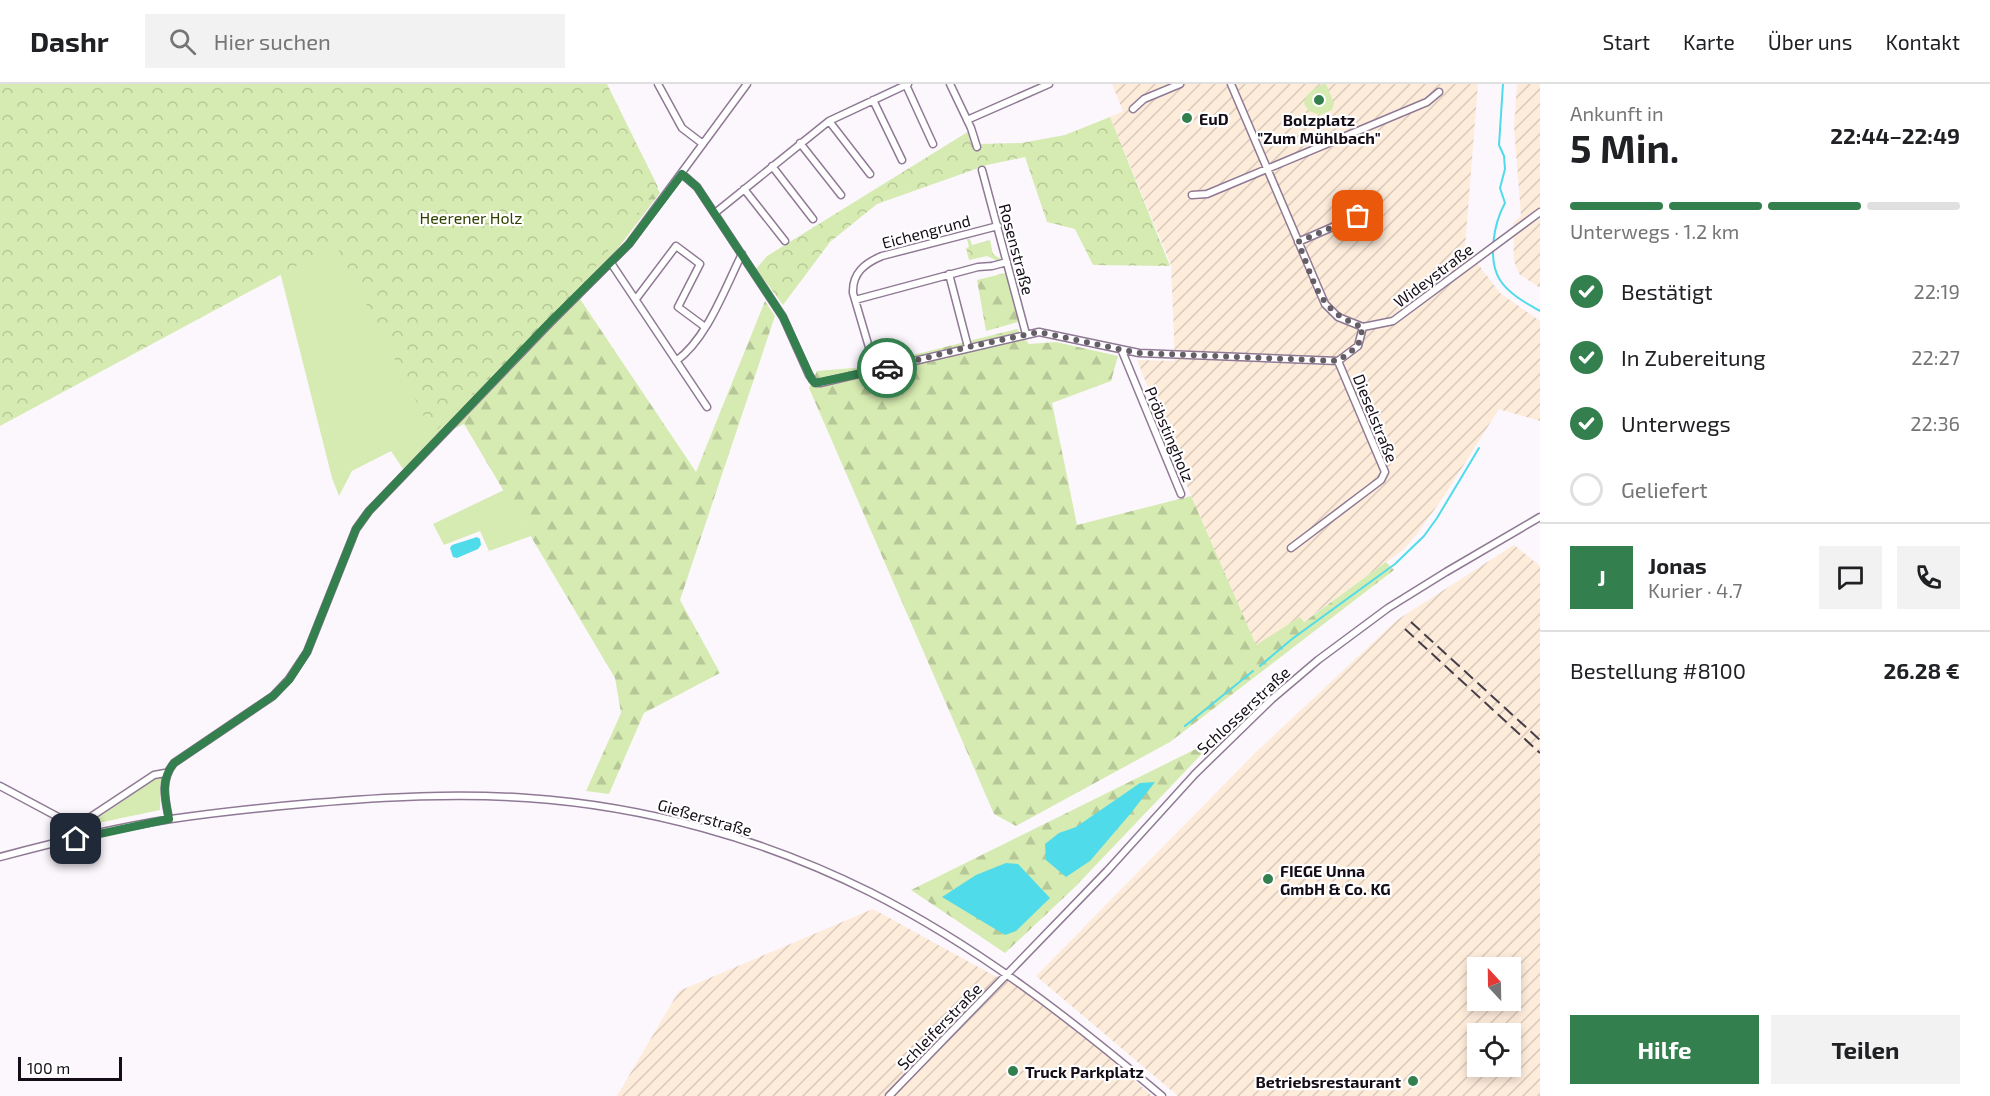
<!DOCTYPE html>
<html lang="de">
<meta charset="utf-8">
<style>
:root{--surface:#fff;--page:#f2f2f2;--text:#202124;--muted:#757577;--line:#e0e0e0;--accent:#337f4d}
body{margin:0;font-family:"Exo 2",sans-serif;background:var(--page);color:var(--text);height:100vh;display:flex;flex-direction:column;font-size:22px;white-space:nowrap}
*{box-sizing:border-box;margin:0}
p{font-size:20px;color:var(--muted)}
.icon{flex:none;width:33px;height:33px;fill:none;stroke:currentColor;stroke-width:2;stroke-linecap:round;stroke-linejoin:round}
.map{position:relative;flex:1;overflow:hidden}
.sheet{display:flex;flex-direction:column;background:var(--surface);width:450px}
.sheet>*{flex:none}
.needle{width:39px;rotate:338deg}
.tools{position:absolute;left:1467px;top:873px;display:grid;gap:12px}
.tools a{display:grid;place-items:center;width:54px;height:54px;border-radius:0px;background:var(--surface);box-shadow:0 3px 9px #0003;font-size:30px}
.scale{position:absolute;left:18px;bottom:15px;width:104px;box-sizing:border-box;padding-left:6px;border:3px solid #140c16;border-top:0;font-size:16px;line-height:21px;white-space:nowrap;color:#140c16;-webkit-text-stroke:4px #fff;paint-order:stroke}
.pin{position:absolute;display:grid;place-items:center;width:51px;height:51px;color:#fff;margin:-26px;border-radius:12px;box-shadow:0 3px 9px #0006}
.courier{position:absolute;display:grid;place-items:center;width:60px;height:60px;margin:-30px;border:4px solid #337f4d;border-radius:50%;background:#fff;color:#222;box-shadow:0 2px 8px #0007}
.overview em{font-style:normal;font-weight:700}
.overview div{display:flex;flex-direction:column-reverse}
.overview{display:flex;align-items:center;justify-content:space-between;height:102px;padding:0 30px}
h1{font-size:39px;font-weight:700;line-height:45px}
.bar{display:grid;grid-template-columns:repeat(4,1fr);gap:9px 6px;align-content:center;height:72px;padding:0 30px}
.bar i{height:8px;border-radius:4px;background:var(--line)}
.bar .on{background:var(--accent)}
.bar p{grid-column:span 4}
.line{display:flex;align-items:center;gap:15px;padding:0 30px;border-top:2px solid var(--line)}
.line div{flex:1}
.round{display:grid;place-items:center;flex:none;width:63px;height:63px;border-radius:0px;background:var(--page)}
ol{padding:0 30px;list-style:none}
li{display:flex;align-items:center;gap:18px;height:66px}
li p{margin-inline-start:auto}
li .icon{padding:6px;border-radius:50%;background:var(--accent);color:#fff;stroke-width:4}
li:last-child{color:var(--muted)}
li i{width:33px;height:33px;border:3px solid var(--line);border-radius:50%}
.button{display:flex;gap:12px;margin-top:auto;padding:12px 30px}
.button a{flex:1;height:69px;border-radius:0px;background:var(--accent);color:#fff;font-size:24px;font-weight:700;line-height:69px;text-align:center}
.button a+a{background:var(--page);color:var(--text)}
header{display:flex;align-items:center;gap:36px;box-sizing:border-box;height:84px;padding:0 30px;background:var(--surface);border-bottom:2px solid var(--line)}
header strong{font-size:28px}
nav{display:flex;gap:33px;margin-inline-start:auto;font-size:21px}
.search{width:420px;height:54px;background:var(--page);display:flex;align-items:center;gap:15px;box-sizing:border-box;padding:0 21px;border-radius:0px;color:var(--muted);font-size:22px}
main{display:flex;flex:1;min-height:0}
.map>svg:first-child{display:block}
.industrial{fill:url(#industrial-furrows);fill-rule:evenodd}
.green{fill:#d6ebb1}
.forest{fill:url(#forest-firs)}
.park{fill:url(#park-crowns)}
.water{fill:#4fdbea}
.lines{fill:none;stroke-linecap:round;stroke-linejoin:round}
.stream{stroke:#4fdbea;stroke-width:2}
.minor-casing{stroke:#8f7994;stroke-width:9}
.minor{stroke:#fff;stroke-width:6}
.rail{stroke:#453d47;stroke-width:2;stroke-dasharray:12 6;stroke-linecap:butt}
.done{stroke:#655e67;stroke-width:6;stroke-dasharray:0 10.8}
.route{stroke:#337f4d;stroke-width:8}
.poi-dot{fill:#337f4d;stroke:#fff;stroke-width:2}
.labels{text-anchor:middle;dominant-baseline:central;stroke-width:4.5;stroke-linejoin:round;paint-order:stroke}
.poi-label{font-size:16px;font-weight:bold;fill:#140c16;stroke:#fff;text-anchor:start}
.park-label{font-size:16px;fill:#314200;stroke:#fff}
.street-label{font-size:16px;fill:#140c16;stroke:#fff}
</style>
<header>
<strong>Dashr</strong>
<div class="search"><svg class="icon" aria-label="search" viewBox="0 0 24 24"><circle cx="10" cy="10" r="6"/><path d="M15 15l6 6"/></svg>Hier suchen</div>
<nav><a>Start</a><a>Karte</a><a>Über uns</a><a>Kontakt</a></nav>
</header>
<main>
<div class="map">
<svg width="1540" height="1012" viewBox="0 0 1540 1012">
<defs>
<pattern id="industrial-furrows" width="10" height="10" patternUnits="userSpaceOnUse" patternTransform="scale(1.5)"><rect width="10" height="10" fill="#feecdb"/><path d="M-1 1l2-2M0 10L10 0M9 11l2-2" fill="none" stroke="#d9c9bb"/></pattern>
<pattern id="forest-firs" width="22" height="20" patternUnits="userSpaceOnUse" patternTransform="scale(1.5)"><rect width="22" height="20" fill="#d6ebb1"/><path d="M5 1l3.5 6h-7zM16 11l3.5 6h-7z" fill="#b7c898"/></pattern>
<pattern id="park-crowns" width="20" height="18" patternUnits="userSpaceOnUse" patternTransform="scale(1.5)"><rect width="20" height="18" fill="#d6ebb1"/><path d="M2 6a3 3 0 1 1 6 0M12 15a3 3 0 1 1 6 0" fill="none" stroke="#b7c898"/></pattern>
</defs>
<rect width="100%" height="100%" fill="#fcf7fd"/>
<path class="industrial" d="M1112,0H1478L1465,163L1500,209L1540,237V337L1499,325L1444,412L1417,450L1403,466L1303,538L1300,533L1256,562L1191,412L1137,276L1175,277L1171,181L1110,33L1123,27Z
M1517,0H1540V204L1519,190L1514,177L1513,139L1521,132L1514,43Z
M1514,461L1540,482V1012H1178L1036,892L1256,668L1397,536ZM1478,884H1510V916H1478ZM1478,950H1510V982H1478Z
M873,825L991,890L1016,901L1104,969L1152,1012H617L679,907Z"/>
<path class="green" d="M1323,0H1326L1334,19L1332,26L1320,31L1309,27L1304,20C1305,9 1314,5 1323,0Z
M337,157L437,353L403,385L391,367L352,387L339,412L332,394L280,188Z
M504,406L531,452L489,467L480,447L444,461L433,440Z
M155,695H161L160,726L98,739L96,735Z"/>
<path class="forest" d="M0,0H604L660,109L609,176L576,209L696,388L765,217L775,232L680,516L720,589L644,629L609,710L586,707L621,629L615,594L464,340L437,353L337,158Z
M1009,188L1022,237L986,247L977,196Z
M1017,245L1029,260L1056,258L1118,272L1111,297L1052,319L1077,441L1191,412L1256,561L1300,533L1304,538L1386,478L1394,486L1170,658L1016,742L994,730L809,304L817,287L865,283Z
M1216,655L1075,803L1005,869L911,806Z"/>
<path class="park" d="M0,0H607L658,103L593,186L433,350L336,161L0,342Z
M1110,33L1170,182L1093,181L1075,145L1047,138L1025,73L987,81L877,120L830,158L783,221L756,185L767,172L974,44L980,60L1021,59L1065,51Z
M967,155H970L972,161L990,156L993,170L1004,177L1000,178L987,172L969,176L966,164L969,163Z"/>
<path class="water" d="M477,453L480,455L481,461L478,465L457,474L453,473L450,464L452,461Z
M1155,698L1131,729L1090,777L1066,793L1046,776L1045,760L1059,749L1076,743L1140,699Z
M1006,779L1018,780L1050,814L1016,847L1005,851L942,813L976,791Z"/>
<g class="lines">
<path class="stream" d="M1503,0L1499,61L1504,72L1505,85L1500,104L1505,119C1494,139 1487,175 1500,196C1509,210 1526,219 1540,227
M1260,582L1292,555L1395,480L1424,452L1437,434L1479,364
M1185,642L1253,587"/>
<defs>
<path id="minor" d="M658,0L682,44L703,60
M950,0L971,44L977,63
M1231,0L1325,220L1338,233L1363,243
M906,1L933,60
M873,16L902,76
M1133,25L1144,15L1180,0
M967,36L1049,0
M829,37L870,90
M800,59L841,111
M772,82L813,135
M982,86L1026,250
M682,90L697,103L783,233L809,291L815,299H820L1039,248L1139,269L1338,277L1358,262L1363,243L1393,237L1540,128
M744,105L785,157
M1192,111L1207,110L1427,18L1439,8
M715,129L829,37L908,0
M1298,158L1358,132L1373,129
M611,179L707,323
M949,190L968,263
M636,215L676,162L700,180L678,223L705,243
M855,216L978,183L992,182L1007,178
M1122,267L1181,410
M676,277C707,255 725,204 742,170
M876,287L853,209C852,189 865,179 882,172L998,142
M1291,464L1381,396L1385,388L1338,277
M0,702L73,741L83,738L154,691L165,689
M169,735C165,715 160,696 174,679L273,612L289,595L307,568L356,445L369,427L550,239L629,160L747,0
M0,773C56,758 114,744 171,735C219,728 267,723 314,719C385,713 456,709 527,714C646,722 764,755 870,808C977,862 1071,935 1162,1012
M889,1012L1107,787L1195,690L1272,615L1318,576L1388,524L1446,488L1540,433"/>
</defs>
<use href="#minor" class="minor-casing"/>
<use href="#minor" class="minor"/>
<path class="rail" d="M1411,538L1540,656
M1405,545L1540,669"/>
</g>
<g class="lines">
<path class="done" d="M887,284L968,263L1039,248L1138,269L1338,277L1358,262L1363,243C1317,228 1315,198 1298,158L1358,132"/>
<path class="route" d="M76,755L169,735C165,714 160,696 174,679L273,612L289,596L307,568L356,445L369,427L549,239L629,160L682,90L697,103L783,233L812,296L815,299L887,284"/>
</g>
<g class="poi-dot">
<circle cx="1319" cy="16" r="6"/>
<circle cx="1187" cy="34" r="6"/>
<circle cx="1268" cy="795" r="6"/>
<circle cx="1013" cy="987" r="6"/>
<circle cx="1413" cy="997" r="6"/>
</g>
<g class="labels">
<g class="poi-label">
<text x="1199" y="34">EuD</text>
<text x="1319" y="35" text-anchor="middle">Bolzplatz<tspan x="1319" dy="18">"Zum Mühlbach"</tspan></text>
<text x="1280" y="786">FIEGE Unna<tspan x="1280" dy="18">GmbH &amp; Co. KG</tspan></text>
<text x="1025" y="987">Truck Parkplatz</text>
<text x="1401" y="997" text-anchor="end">Betriebsrestaurant</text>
</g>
<g class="park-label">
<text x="471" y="133">Heerener Holz</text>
</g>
<g class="street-label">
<text transform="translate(926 147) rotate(-15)">Eichengrund</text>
<text transform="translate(1017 165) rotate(75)">Rosenstraße</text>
<text transform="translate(1433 191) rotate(-37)">Wideystraße</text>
<text transform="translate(1376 334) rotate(68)">Dieselstraße</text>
<text transform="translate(1170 350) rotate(67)">Pröbstingholz</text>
<text transform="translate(1243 626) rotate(-43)">Schlosserstraße</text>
<text transform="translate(705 733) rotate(16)">Gießerstraße</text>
<text transform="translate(939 942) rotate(-46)">Schleiferstraße</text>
</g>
</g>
</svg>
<div class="tools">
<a><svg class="needle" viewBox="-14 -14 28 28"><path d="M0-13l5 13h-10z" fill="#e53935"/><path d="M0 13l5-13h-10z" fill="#757577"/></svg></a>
<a><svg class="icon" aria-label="locate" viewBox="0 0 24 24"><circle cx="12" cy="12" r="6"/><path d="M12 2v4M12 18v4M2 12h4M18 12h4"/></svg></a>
</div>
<div class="scale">100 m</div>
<div class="pin" style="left:1358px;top:132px;background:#ea580c"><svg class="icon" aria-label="bag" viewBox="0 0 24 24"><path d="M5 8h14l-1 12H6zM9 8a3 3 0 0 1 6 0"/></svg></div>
<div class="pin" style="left:76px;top:755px;background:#1f2937"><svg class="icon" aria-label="home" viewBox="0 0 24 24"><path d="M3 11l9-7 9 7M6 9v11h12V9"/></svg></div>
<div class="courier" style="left:887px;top:284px"><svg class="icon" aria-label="car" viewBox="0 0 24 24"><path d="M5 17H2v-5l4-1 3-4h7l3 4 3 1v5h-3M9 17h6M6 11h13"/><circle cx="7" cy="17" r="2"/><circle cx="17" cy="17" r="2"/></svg></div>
</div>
<section class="sheet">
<div class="overview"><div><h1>5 Min.</h1><p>Ankunft in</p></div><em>22:44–22:49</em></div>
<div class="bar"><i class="on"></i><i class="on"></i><i class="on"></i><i></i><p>Unterwegs · 1.2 km</p></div>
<ol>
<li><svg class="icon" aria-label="check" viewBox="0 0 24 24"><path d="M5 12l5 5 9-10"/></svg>Bestätigt<p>22:19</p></li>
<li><svg class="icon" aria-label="check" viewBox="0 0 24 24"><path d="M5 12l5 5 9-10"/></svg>In Zubereitung<p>22:27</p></li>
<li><svg class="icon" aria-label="check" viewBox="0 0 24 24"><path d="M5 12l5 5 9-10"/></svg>Unterwegs<p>22:36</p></li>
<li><i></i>Geliefert</li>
</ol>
<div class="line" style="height:108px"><b class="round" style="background:var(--accent);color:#fff">J</b><div><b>Jonas</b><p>Kurier · 4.7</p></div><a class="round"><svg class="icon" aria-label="chat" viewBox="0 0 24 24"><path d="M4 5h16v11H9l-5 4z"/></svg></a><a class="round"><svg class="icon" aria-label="phone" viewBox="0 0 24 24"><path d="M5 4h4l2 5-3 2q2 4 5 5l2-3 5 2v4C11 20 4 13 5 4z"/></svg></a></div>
<div class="line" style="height:78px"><div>Bestellung #8100</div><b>26.28 €</b></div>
<div class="button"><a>Hilfe</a><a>Teilen</a></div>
</section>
</main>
